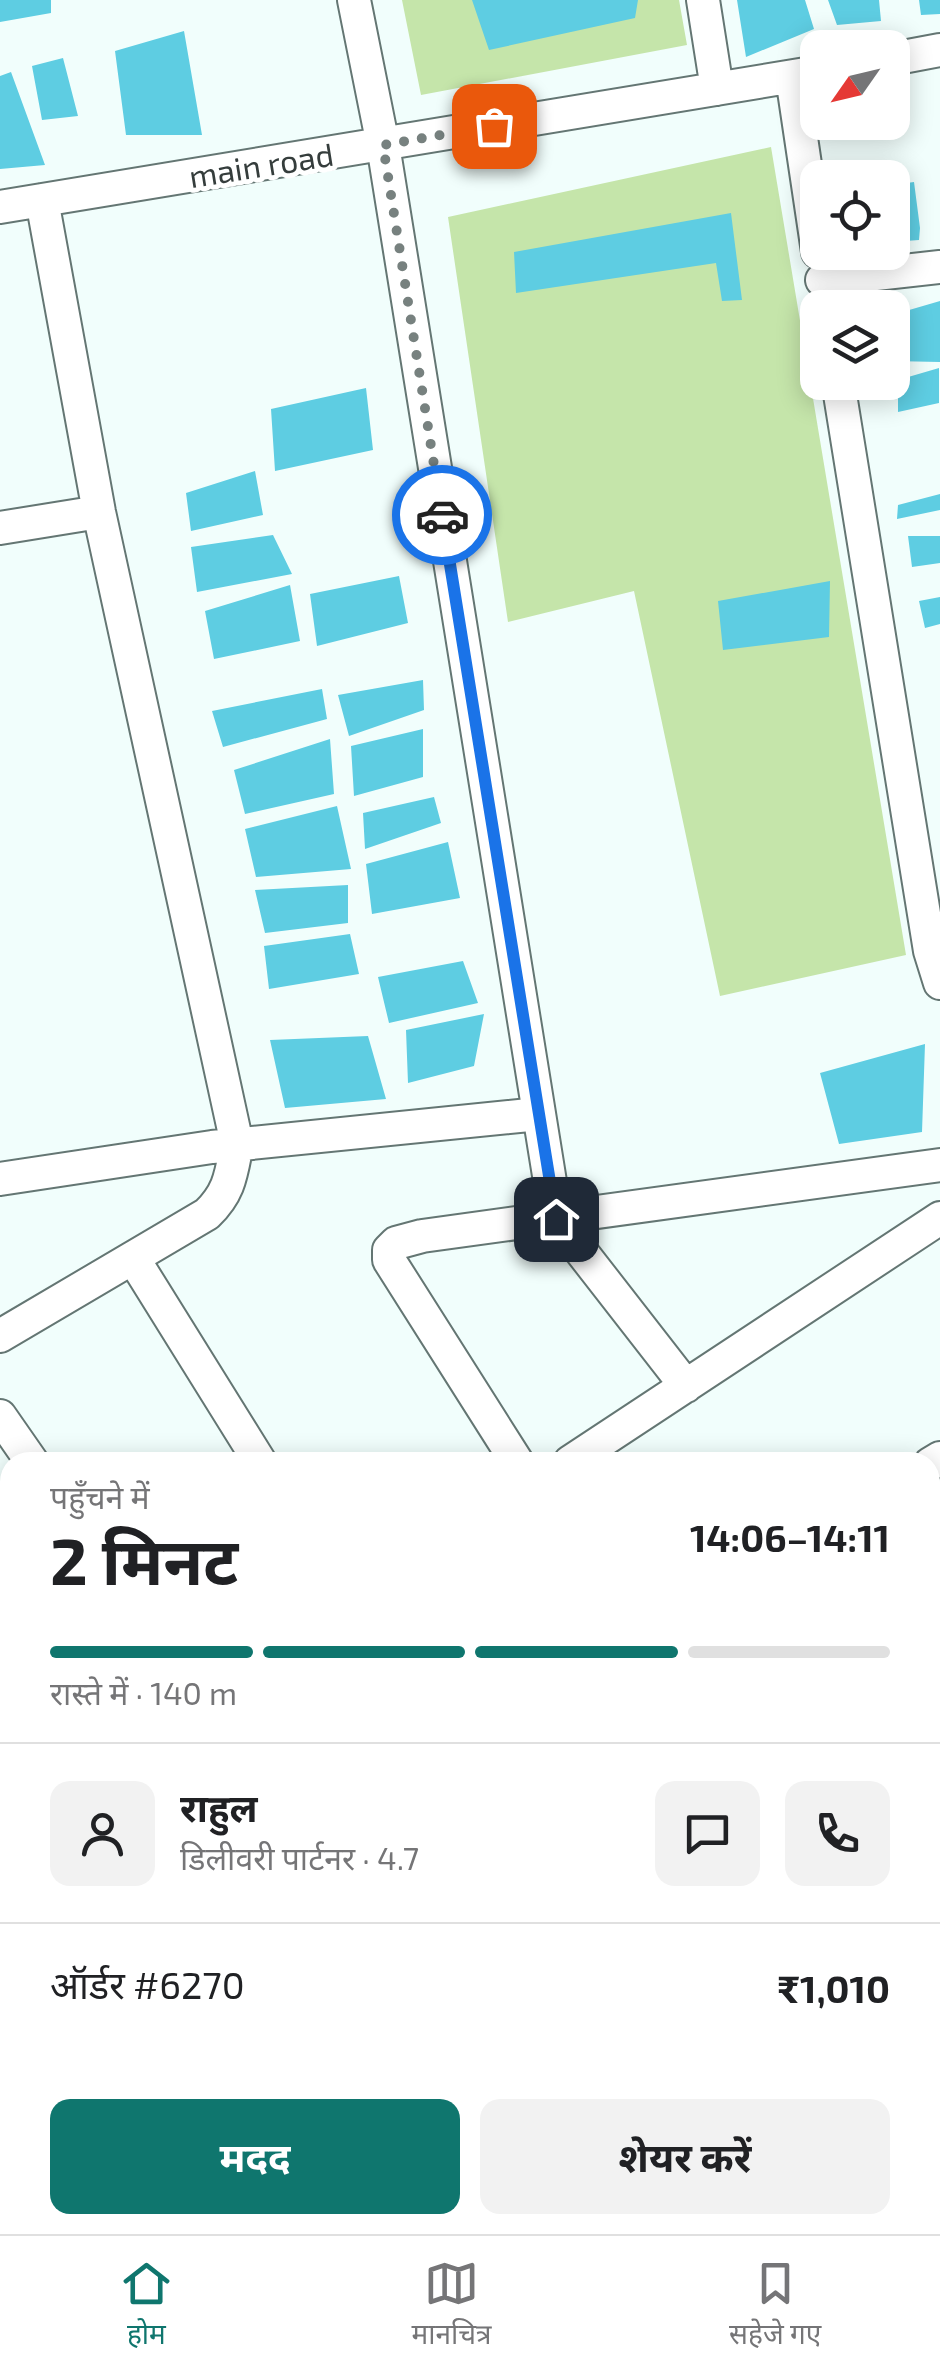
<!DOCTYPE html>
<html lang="hi">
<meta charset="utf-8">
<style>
:root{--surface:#fff;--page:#f2f2f2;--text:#202124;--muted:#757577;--line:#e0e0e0;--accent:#0f766e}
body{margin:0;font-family:"Exo 2","Noto Sans Devanagari",sans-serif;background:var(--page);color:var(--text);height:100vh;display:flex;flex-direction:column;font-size:38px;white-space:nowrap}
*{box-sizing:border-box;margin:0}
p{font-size:32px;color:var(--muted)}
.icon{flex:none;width:55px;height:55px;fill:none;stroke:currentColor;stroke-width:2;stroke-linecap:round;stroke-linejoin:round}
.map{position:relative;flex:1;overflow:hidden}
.sheet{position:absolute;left:0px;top:1452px;width:940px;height:782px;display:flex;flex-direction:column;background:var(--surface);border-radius:30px 30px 0 0;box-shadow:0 5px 25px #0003}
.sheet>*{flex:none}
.needle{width:65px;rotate:236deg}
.fabs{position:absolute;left:800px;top:30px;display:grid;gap:20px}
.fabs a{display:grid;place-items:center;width:110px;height:110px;border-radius:20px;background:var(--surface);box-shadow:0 5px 25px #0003;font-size:50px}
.pin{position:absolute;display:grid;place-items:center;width:85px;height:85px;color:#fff;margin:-42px;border-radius:20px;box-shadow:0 5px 15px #0006}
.courier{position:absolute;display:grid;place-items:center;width:100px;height:100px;margin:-50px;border:8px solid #1a73e8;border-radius:50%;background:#fff;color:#222;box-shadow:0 2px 12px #0007}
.head em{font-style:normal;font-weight:700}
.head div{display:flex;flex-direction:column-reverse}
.head{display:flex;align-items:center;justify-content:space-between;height:170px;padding:0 50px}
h1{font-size:65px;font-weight:700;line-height:75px}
.bar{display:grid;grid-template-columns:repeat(4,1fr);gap:15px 10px;align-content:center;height:120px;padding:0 50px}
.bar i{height:12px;border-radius:8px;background:var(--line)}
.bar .selected{background:var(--accent)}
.bar p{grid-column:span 4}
.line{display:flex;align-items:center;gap:25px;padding:0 50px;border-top:2px solid var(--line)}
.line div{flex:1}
.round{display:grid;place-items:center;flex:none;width:105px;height:105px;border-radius:20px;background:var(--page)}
.action{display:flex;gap:20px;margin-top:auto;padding:20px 50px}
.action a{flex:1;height:115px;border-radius:20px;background:var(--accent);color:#fff;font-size:40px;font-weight:700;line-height:115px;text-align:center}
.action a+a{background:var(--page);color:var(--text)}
.menu{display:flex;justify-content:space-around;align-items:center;height:140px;border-top:2px solid var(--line);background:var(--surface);font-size:28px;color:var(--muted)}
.menu a{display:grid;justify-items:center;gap:5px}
.menu .selected{color:var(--accent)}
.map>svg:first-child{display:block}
.green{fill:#c5e5aa}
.building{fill:#5ecde2}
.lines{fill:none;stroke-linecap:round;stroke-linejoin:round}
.minor-casing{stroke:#647673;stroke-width:36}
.minor{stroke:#fff;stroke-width:32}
.done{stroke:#77817f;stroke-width:10;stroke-dasharray:0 18}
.route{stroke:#1a73e8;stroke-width:12}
.labels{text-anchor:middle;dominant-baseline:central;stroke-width:10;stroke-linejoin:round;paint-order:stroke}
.street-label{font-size:32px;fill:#353d3c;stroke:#fff}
</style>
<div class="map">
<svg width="940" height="2234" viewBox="0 0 940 2234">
<rect width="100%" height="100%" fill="#f1fefc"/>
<path class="green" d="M402,0H679L687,45L421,95Z
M771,147L906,955L720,996L634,591L508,622L448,217Z"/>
<path class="building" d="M0,0H51V13L0,22Z
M472,0H638L635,18L489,50Z
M737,0H805L814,29L746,57Z
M828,0H879L881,21L837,25Z
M919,0H940V14L921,15Z
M184,31L202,135H126L115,51Z
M63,58L78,116L42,120L32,66Z
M11,72L45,165L0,169V76Z
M914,182L920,228L919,240L892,242V185Z
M731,213L742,300L722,301L716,263L516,293L514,252Z
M940,301V362L892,361V315Z
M939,368V403L898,412V380Z
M366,388L373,450L275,471L271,409Z
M255,471L263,515L191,531L186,493Z
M940,494V510L897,519L898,505Z
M273,535L292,574L197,592L191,547Z
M908,536H940V563L912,567Z
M399,576L408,623L317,646L310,594Z
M830,581L829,637L723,650L718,601Z
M290,585L300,641L214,659L205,611Z
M940,597V624L925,628L919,601Z
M423,680L424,710L349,736L338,695Z
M322,689L327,719L223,747L212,711Z
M423,729V777L354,796L351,746Z
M330,739L334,794L245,814L234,770Z
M434,797L441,823L365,849L363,813Z
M337,806L351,869L256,877L245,829Z
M448,842L460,898L372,914L366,864Z
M348,885V923L265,933L255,890Z
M350,934L359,974L269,989L264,946Z
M463,961L478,1003L389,1023L378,977Z
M484,1014L474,1066L408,1083L406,1030Z
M368,1036L386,1099L285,1108L270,1040Z
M925,1044L922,1132L839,1144L820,1073Z"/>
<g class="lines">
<defs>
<path id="minor" d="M354,0L383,145L556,1219L686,1386
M703,0L717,89
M892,59L940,50
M792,77L818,252
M0,207L818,72
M822,280L940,267
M838,382L930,951L940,983
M0,528L99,512
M0,1179L212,1147L539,1114
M133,1258L260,1462
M0,1336L207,1214C230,1192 231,1174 237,1144L99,512L42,200
M0,1416L32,1462
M517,1462L389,1260V1250L396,1243L422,1236L940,1165
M570,1462L940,1218
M930,1464L940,1458
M930,1728L940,1722
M0,1750L10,1766
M0,1816L10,1811
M930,1978L940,1972
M0,2031L10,2025
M930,2180L940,2173
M167,2225L173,2234
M382,2225L388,2234
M659,2225L665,2234
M819,2225L825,2234
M849,2234L862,2225"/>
</defs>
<use href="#minor" class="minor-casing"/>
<use href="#minor" class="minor"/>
</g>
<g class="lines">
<path class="done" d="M442,515L383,145L494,126"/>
<path class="route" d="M442,515L556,1219"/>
</g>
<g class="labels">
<g class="street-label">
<text transform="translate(261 164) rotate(-9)">main road</text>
</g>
</g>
</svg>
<div class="fabs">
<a><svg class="needle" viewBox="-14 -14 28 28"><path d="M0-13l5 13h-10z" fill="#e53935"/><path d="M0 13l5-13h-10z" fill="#757577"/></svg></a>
<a><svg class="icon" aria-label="locate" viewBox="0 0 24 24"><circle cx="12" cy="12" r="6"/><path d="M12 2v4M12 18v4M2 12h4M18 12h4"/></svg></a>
<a><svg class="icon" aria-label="layers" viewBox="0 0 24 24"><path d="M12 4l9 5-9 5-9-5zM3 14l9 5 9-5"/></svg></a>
</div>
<div class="pin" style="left:494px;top:126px;background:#ea580c"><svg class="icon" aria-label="bag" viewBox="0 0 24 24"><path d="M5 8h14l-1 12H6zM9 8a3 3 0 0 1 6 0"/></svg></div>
<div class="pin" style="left:556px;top:1219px;background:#1f2937"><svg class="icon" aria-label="home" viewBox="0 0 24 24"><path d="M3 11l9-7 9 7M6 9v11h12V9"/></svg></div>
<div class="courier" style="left:442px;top:515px"><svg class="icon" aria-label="car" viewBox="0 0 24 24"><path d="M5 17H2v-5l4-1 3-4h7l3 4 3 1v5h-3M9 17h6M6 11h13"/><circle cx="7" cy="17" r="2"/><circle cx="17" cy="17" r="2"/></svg></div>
<section class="sheet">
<div class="head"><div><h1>2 मिनट</h1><p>पहुँचने में</p></div><em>14:06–14:11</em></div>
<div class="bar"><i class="selected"></i><i class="selected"></i><i class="selected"></i><i></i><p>रास्ते में · 140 m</p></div>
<div class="line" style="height:180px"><a class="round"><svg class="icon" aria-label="person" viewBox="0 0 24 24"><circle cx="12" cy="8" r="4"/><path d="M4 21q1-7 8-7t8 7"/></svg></a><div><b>राहुल</b><p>डिलीवरी पार्टनर · 4.7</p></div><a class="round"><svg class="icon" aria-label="chat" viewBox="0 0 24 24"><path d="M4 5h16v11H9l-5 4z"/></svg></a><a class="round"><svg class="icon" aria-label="phone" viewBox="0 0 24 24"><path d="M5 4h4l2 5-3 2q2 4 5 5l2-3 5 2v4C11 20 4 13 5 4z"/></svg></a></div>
<div class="line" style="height:130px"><div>ऑर्डर #6270</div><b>₹1,010</b></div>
<div class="action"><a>मदद</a><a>शेयर करें</a></div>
</section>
</div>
<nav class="menu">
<a class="selected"><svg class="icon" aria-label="home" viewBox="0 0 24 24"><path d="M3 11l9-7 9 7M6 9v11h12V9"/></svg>होम</a>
<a><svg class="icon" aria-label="map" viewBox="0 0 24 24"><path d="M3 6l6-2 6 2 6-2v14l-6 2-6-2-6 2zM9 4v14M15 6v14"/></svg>मानचित्र</a>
<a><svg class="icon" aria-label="saved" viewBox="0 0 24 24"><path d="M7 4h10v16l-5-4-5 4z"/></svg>सहेजे गए</a>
</nav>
